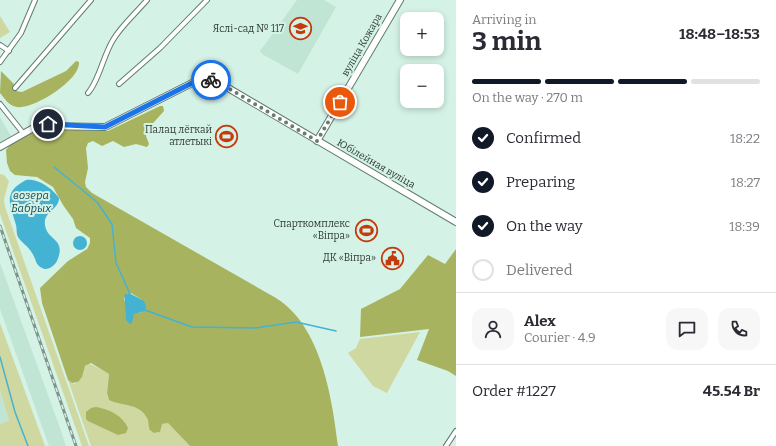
<!DOCTYPE html>
<meta charset="utf-8">
<style>
:root{--surface:#fff;--page:#f7f7f7;--text:#2b2b33;--muted:#7c7c81;--line:#e1e1e2;--accent:#111827}
body{margin:0;font-family:Bitter,serif;background:var(--page);color:var(--text);height:100vh;display:flex;flex-direction:column;font-size:15px;white-space:nowrap}
*{box-sizing:border-box;margin:0}
p{font-size:13px;color:var(--muted)}
.icon{flex:none;width:22px;height:22px;fill:none;stroke:currentColor;stroke-width:2;stroke-linecap:round;stroke-linejoin:round}
.map{position:relative;flex:1;overflow:hidden}
.details{display:flex;flex-direction:column;background:var(--surface);width:320px}
.details>*{flex:none}
.fabs{position:absolute;left:400px;top:12px;display:grid;gap:8px}
.fabs a{display:grid;place-items:center;width:44px;height:44px;border-radius:8px;background:var(--surface);box-shadow:0 2px 6px #0003;font-size:20px}
.pin{position:absolute;display:grid;place-items:center;width:34px;height:34px;color:#fff;margin:-17px;border:2px solid #fff;border-radius:50%;box-shadow:0 1px 4px #0007}
.courier{position:absolute;display:grid;place-items:center;width:40px;height:40px;margin:-20px;border:3px solid #1a73e8;border-radius:50%;background:#fff;color:#222;box-shadow:0 1px 5px #0007}
.head em{font-style:normal;font-weight:700}
.head div{display:flex;flex-direction:column-reverse}
.head{display:flex;align-items:center;justify-content:space-between;height:68px;padding:0 16px}
h1{font-size:26px;font-weight:700;line-height:30px}
.bar{display:grid;grid-template-columns:repeat(4,1fr);gap:6px 4px;align-content:center;height:48px;padding:0 16px}
.bar i{height:5px;border-radius:3px;background:var(--line)}
.bar .active{background:var(--accent)}
.bar p{grid-column:span 4}
.line{display:flex;align-items:center;gap:10px;padding:0 16px;border-top:1px solid var(--line)}
.line div{flex:1}
.round{display:grid;place-items:center;flex:none;width:42px;height:42px;border-radius:12px;background:var(--page)}
ol{padding:0 16px;list-style:none}
li{display:flex;align-items:center;gap:12px;height:44px}
li p{margin-inline-start:auto}
li .icon{padding:4px;border-radius:50%;background:var(--accent);color:#fff;stroke-width:4}
li:last-child{color:var(--muted)}
li i{width:22px;height:22px;border:2px solid var(--line);border-radius:50%}
main{display:flex;flex:1;min-height:0}
.map>svg:first-child{display:block}
.built{fill:#c0e5d5}
.green{fill:#cfd8a1}
.forest{fill:#a8b360;fill-rule:evenodd}
.water{fill:#44b2d2}
.lines{fill:none;stroke-linecap:round;stroke-linejoin:round}
.stream{stroke:#44b2d2;stroke-width:1.5}
.street-casing{stroke:#617b70;stroke-width:6}
.secondary-casing{stroke:#617b70;stroke-width:8}
.street{stroke:#fff;stroke-width:4}
.secondary{stroke:#fff;stroke-width:6}
.rail-casing{stroke:#7f938a;stroke-width:3}
.rail{stroke:#d4f2e5;stroke-width:1.5;stroke-dasharray:4.5;stroke-linecap:butt}
.done{stroke:#697b73;stroke-width:4;stroke-dasharray:0 7.2}
.route{stroke:#1a73e8;stroke-width:5}
.labels{text-anchor:middle;dominant-baseline:central;stroke-width:4;stroke-linejoin:round;paint-order:stroke}
.poi-label{font-size:10px;fill:#303b36;stroke:#d4f2e5;text-anchor:end}
.street-label{font-size:10px;fill:#303b36;stroke:#d4f2e5}
.water-label{font-size:11px;font-style:italic;fill:#194856;stroke:#d4f2e5}
</style>
<main>
<div class="map">
<svg width="456" height="446" viewBox="0 0 456 446">
<rect width="100%" height="100%" fill="#d4f2e5"/>
<path class="built" d="M297,0H324L336,7L298,74L262,54L260,51Z
M0,117L11,136L0,143Z
M0,263L60,428L66,446H49L0,309Z
M0,391L9,420L0,424Z"/>
<path class="green" d="M0,16L10,32L0,38Z
M0,174L4,175L9,181L4,199L5,207L89,446H82L0,214Z
M0,323L45,446H0V424L9,420L0,391Z
M420,332L387,393L373,386L348,353L356,348L360,339Z
M89,364C91,364 107,372 109,374L107,390L108,398C120,405 136,404 146,416C149,420 150,428 154,433H158L162,424L168,423L190,446H91L68,380L74,384L78,382L83,368Z"/>
<path class="forest" d="M76,61L79,62C81,80 33,110 17,107C9,106 5,99 0,93L1,71L14,84L13,87L16,91L22,92L66,71Z
M160,106H163L164,111L146,131V136L149,144L147,147L136,144L124,147L113,141L102,146L93,141L88,143L86,148L88,168L85,182L86,187L92,193L276,298C321,326 332,397 338,446H190L168,423L162,424L160,432L154,433L150,430C148,426 149,421 147,418C139,403 121,406 109,400L107,393L109,374L91,363L85,366L82,377L78,382L72,383L68,380L42,303L40,288L68,261L87,249L90,243V238L76,228L73,219L63,205L53,187L37,177L15,175L10,171L7,163L6,150L11,144L39,129L108,131ZM127,293H131L142,300V312L135,313L126,320V305L124,299Z
M456,249V376L448,371L417,360L429,329L360,337L361,309L400,289L428,255L445,264Z
M96,407C109,409 123,416 128,428L126,433L118,435L88,421L86,419V412L91,408Z"/>
<path class="water" d="M26,180C38,178 53,189 59,198C59,210 43,211 45,225C47,241 67,238 57,261C54,266 48,271 42,268C35,265 36,258 32,253C29,247 21,242 18,237C16,233 17,228 16,225C11,206 1,193 26,180Z
M73 243a7 7 0 1 1 14 0a7 7 0 1 1-14 0Z
M129,293L144,301L146,306L145,311L134,314L132,323L130,324L126,320C126,314 124,297 125,294Z"/>
<g class="lines">
<path class="stream" d="M54,167L97,202L112,224L116,263L130,294
M145,310L192,327L255,328L296,322L336,331
M0,357L15,412L28,446"/>
<defs>
<path id="street" d="M0,45L9,51
M0,62L21,33L35,0
M119,84L160,48L207,0
M15,88L91,0
M88,93C99,81 103,56 113,40C121,26 136,13 147,0
M0,104L23,133
M446,446L456,431"/>
<path id="secondary" d="M317,141L400,0
M0,147L37,126L105,127L196,81L209,80L223,85L456,222"/>
</defs>
<use href="#street" class="street-casing"/>
<use href="#secondary" class="secondary-casing"/>
<use href="#street" class="street"/>
<use href="#secondary" class="secondary"/>
<defs>
<path id="rail" d="M0,226L76,446"/>
</defs>
<use href="#rail" class="rail-casing"/>
<use href="#rail" class="rail"/>
</g>
<g class="lines">
<path class="done" d="M211,80L223,85L317,141L340,102"/>
<path class="route" d="M48,124L105,127L196,81L211,80"/>
</g>
<defs>
<symbol id="school-ring" viewBox="-11 -11 22 22"><circle r="9.5" fill="#d4f2e5" stroke="#c33a0e" stroke-width="1.5"/><path d="M0-5L7-2L0 1L-7-2ZM-4 1L0 2.5L4 1V4Q0 6-4 4Z" fill="#c33a0e"/></symbol>
<symbol id="stadium-ring" viewBox="-11 -11 22 22"><circle r="9.5" fill="#d4f2e5" stroke="#c33a0e" stroke-width="1.5"/><path d="M0-5a6.5 5 0 1 0 0 10a6.5 5 0 1 0 0-10ZM-3.5-1.8h7v3.6h-7Z" fill="#c33a0e"/></symbol>
<symbol id="civic-ring" viewBox="-11 -11 22 22"><circle r="9.5" fill="#d4f2e5" stroke="#c33a0e" stroke-width="1.5"/><path d="M-.6-6.5H3V-4.5H.6V-3L4-1V1h2V6H-6V1h2V-1L-.6-3ZM-1.2 2.5V6h2.4V2.5Z" fill="#c33a0e"/></symbol>
</defs>
<g fill-rule="evenodd">
<use href="#school-ring" x="288" y="16" width="25" height="25"/>
<use href="#stadium-ring" x="214" y="124" width="25" height="25"/>
<use href="#stadium-ring" x="354" y="218" width="25" height="25"/>
<use href="#civic-ring" x="380" y="246" width="25" height="25"/>
</g>
<g class="labels">
<g class="poi-label">
<text x="284" y="29">Яслі-сад № 117</text>
<text x="212" y="130">Палац лёгкай<tspan x="212" dy="12">атлетыкі</tspan></text>
<text x="350" y="224">Спарткомплекс<tspan x="350" dy="12">«Віпра»</tspan></text>
<text x="376" y="258">ДК «Віпра»</text>
</g>
<g class="street-label">
<text transform="translate(362 45) rotate(-60)">вуліца Кожара</text>
<text transform="translate(376 164) rotate(30)">Юбілейная вуліца</text>
</g>
<g class="water-label">
<text x="31" y="195">возера<tspan x="31" dy="13">Бабрых</tspan></text>
</g>
</g>
</svg>
<div class="fabs">
<a>+</a>
<a>−</a>
</div>
<div class="pin" style="left:340px;top:102px;background:#ea580c"><svg class="icon" aria-label="bag" viewBox="0 0 24 24"><path d="M5 8h14l-1 12H6zM9 8a3 3 0 0 1 6 0"/></svg></div>
<div class="pin" style="left:48px;top:124px;background:#1f2937"><svg class="icon" aria-label="home" viewBox="0 0 24 24"><path d="M3 11l9-7 9 7M6 9v11h12V9"/></svg></div>
<div class="courier" style="left:211px;top:80px"><svg class="icon" aria-label="bike" viewBox="0 0 24 24"><circle cx="6" cy="16" r="4"/><circle cx="18" cy="16" r="4"/><path d="M6 16l4-8h5l3 8M10 8l3 8H6M13 5h3"/></svg></div>
</div>
<section class="details">
<div class="head"><div><h1>3 min</h1><p>Arriving in</p></div><em>18:48–18:53</em></div>
<div class="bar"><i class="active"></i><i class="active"></i><i class="active"></i><i></i><p>On the way · 270 m</p></div>
<ol>
<li><svg class="icon" aria-label="check" viewBox="0 0 24 24"><path d="M5 12l5 5 9-10"/></svg>Confirmed<p>18:22</p></li>
<li><svg class="icon" aria-label="check" viewBox="0 0 24 24"><path d="M5 12l5 5 9-10"/></svg>Preparing<p>18:27</p></li>
<li><svg class="icon" aria-label="check" viewBox="0 0 24 24"><path d="M5 12l5 5 9-10"/></svg>On the way<p>18:39</p></li>
<li><i></i>Delivered</li>
</ol>
<div class="line" style="height:72px"><a class="round"><svg class="icon" aria-label="person" viewBox="0 0 24 24"><circle cx="12" cy="8" r="4"/><path d="M4 21q1-7 8-7t8 7"/></svg></a><div><b>Alex</b><p>Courier · 4.9</p></div><a class="round"><svg class="icon" aria-label="chat" viewBox="0 0 24 24"><path d="M4 5h16v11H9l-5 4z"/></svg></a><a class="round"><svg class="icon" aria-label="phone" viewBox="0 0 24 24"><path d="M5 4h4l2 5-3 2q2 4 5 5l2-3 5 2v4C11 20 4 13 5 4z"/></svg></a></div>
<div class="line" style="height:52px"><div>Order #1227</div><b>45.54 Br</b></div>
</section>
</main>
